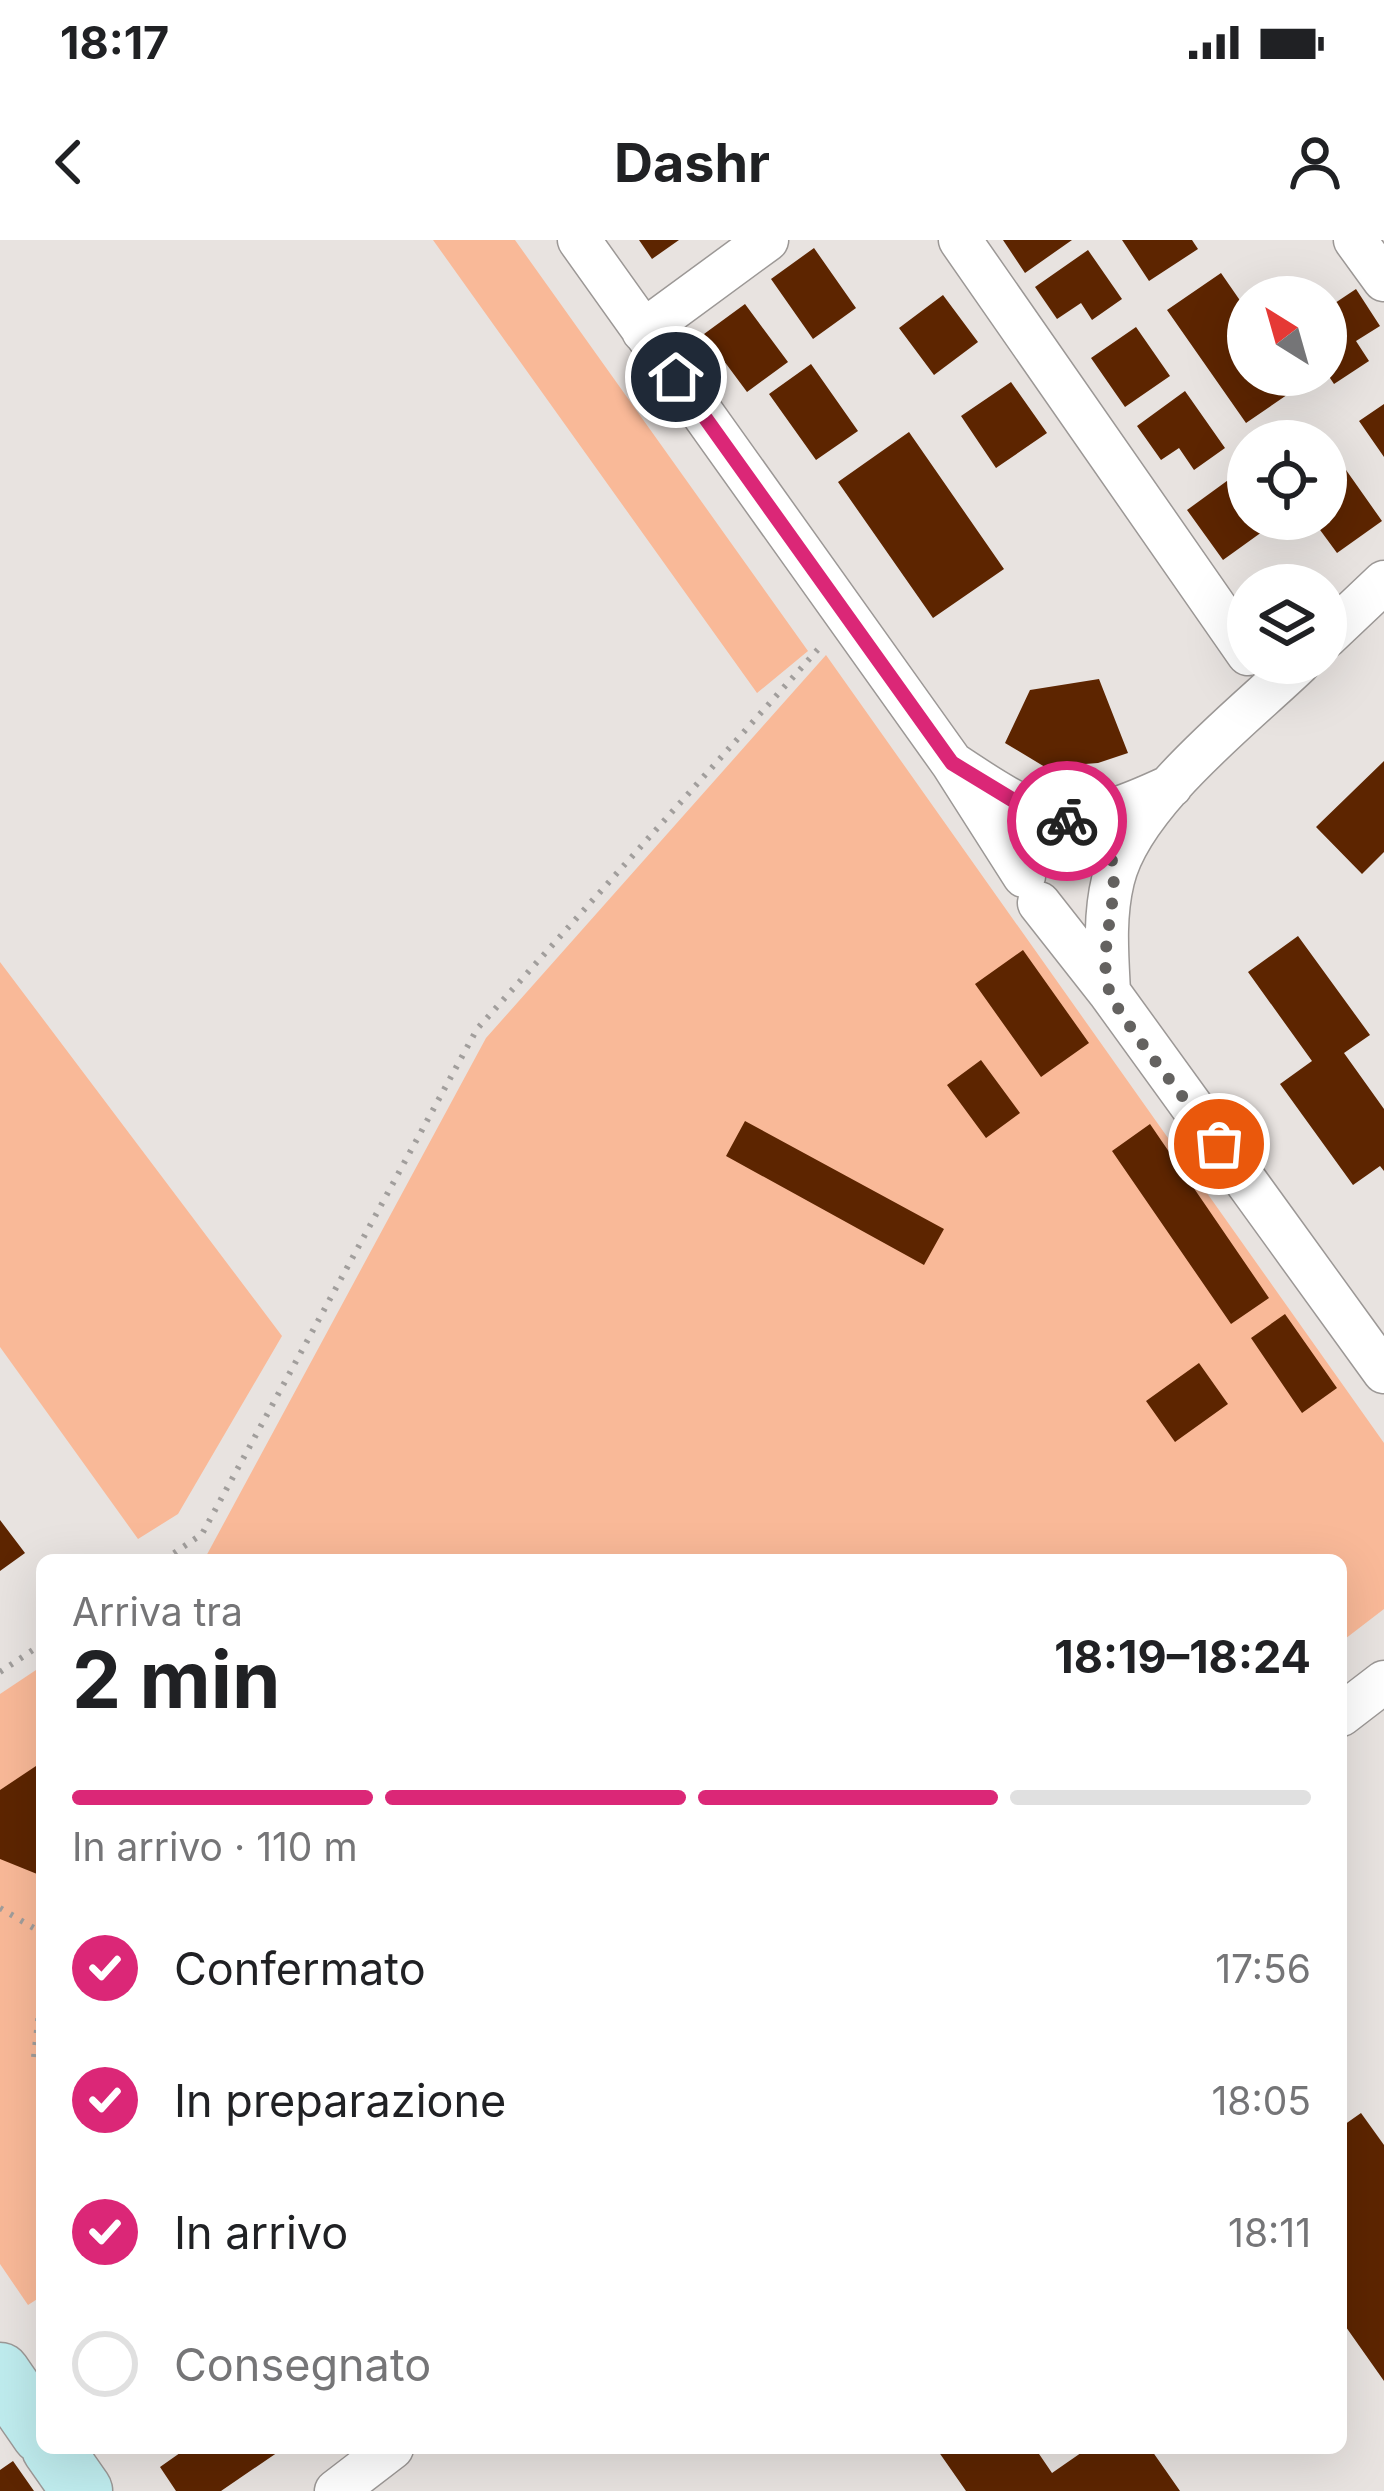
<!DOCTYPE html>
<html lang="it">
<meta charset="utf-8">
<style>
:root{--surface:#fff;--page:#f6f6f6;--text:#202124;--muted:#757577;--line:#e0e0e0;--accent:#db2777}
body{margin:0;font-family:Inter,sans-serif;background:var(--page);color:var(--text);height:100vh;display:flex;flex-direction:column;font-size:45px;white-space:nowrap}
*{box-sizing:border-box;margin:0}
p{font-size:39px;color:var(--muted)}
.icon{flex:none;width:66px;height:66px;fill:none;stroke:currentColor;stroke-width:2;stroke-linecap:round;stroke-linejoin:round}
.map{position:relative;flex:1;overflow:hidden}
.panel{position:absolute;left:36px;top:1314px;width:1311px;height:900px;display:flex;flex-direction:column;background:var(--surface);border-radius:18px;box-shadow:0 12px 48px #0002}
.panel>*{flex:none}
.needle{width:78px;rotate:323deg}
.controls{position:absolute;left:1227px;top:36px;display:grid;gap:24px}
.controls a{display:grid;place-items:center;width:120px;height:120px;border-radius:50%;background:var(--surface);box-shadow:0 12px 48px #0002;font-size:60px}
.pin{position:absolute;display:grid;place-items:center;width:102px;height:102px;color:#fff;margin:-51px;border:6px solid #fff;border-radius:50%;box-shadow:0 3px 12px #0007}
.courier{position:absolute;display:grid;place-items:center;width:120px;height:120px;margin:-60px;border:9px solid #db2777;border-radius:50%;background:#fff;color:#222;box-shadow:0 3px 15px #0007}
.summary em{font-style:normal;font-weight:700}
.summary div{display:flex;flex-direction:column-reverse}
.summary{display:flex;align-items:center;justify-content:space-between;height:204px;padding:0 36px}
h1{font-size:78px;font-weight:700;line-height:90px}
.bar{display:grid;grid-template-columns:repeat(4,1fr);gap:18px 12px;align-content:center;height:144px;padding:0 36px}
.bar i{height:15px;border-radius:9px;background:var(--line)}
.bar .on{background:var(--accent)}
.bar p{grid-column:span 4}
ol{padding:0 36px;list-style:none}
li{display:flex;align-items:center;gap:36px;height:132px}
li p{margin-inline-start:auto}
li .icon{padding:12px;border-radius:50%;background:var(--accent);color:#fff;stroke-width:4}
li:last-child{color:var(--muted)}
li i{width:66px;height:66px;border:6px solid var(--line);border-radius:50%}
.status{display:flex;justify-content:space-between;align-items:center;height:84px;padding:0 60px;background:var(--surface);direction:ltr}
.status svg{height:33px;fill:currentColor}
header{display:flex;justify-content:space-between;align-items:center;height:156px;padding:0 36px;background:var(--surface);font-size:54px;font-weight:700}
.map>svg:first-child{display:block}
.green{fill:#f9b998}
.building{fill:#5d2500}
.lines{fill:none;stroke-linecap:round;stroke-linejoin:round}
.street-casing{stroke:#9c9896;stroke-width:45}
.secondary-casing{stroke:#9c9896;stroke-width:63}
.path{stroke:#a19e9c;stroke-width:6;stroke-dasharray:3 9;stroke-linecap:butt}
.street{stroke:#fff;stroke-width:42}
.secondary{stroke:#bfecee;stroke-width:60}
.done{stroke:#646260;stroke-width:12;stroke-dasharray:0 21.6}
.route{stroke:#db2777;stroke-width:15}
</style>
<div class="status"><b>18:17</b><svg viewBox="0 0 49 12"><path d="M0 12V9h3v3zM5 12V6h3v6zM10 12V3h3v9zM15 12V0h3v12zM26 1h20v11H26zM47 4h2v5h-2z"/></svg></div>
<header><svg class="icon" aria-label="back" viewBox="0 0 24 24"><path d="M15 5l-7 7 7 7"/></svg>Dashr<svg class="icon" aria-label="person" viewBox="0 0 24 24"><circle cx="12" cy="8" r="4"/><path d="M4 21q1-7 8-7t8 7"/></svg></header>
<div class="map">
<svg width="1384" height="2251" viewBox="0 0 1384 2251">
<rect width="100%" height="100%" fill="#e8e3e0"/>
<path class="green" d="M433,0H515L808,411L757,453Z
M826,415L1384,1203V1369L1341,1402V1320H204L486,798Z
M0,722L282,1096L178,1274L138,1299L0,1107Z
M42,1426V2056L28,2065L0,2024V1454Z"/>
<path class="building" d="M639,0H679L652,19Z
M1003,0H1072L1025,33Z
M1122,0H1192L1198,9L1149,41Z
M814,8L856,68L813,99L771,39Z
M1088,10L1122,59L1092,80L1081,63L1057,79L1035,47Z
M1221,33L1248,72V135H1292L1300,146L1246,183L1167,70Z
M1356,49L1380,86L1356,101L1369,121L1334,144L1326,132V69Z
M943,55L978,102L934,135L899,88Z
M745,64L788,122L747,152L704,94Z
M1136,87L1170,136L1125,167L1091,118Z
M811,124L858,191L816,220L769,154Z
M1011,142L1047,193L996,228L961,176Z
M1185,151L1225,208L1194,230L1179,208L1161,220L1137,186Z
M1384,164V217L1359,181Z
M909,192L1004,329L933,378L838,242Z
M1339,220L1382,281L1337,313L1312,279H1326V229Z
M1242,230L1248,237V279H1280L1223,320L1187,270Z
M1099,439L1128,513L1098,523L1045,527L1005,503L1030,450Z
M1384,521V612L1362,634L1316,587Z
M1298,696L1370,795L1344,813L1384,869V931L1380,926L1353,945L1280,844L1312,821L1248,732Z
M1023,710L1089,803L1041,837L975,744Z
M981,820L1020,873L986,898L947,845Z
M745,881L944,989L924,1025L726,916Z
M1150,884L1269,1058L1231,1084L1112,911Z
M1285,1074L1337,1148L1302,1173L1251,1098Z
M1199,1123L1228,1164L1175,1202L1146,1161Z
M0,1280L25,1313L0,1331Z
M42,1522V1636L0,1619V1550Z
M1361,1873L1384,1905V2141L1341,2080V1887Z
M187,2208H284L221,2251H176L160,2227Z
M936,2208H1035L1052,2233L1088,2208H1150L1180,2251H966Z
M13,2221L34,2251H0V2230Z"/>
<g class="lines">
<defs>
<path id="street" d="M579,0L952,523
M960,0L1248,414
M1355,0L1384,40
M643,91L767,0
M1326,397L1384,342
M1024,636L952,523C1046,586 1066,595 1171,546
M1039,663L1109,752C1107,714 1104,677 1113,640C1131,563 1243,477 1299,423
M1109,752L1384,1132
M1341,1475L1384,1442
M336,2251L392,2208"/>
<path id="secondary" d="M0,2133L42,2194
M52,2208L82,2251"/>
</defs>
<use href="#street" class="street-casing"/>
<use href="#secondary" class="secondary-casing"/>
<path class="path" d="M164,1320L202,1294L477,789L821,406
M0,1432L42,1404
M0,1668L42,1693
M34,1817L42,1745"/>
<use href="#street" class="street"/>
<use href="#secondary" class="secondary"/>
</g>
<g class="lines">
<path class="done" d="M1067,581L1100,594C1133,637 1094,700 1109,750C1118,779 1197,873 1219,904"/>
<path class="route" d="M676,137L952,523L1026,568L1067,581"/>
</g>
</svg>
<div class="controls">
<a><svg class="needle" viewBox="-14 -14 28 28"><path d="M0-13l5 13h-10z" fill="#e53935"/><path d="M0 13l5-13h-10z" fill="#757577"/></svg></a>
<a><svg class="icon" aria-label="locate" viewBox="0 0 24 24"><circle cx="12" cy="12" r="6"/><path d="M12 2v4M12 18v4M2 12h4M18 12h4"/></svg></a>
<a><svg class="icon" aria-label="layers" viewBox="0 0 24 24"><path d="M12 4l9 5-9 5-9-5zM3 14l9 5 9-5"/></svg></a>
</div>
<div class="pin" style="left:1219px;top:904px;background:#ea580c"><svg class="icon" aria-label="bag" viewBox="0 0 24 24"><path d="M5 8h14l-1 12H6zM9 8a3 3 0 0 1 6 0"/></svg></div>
<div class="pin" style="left:676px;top:137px;background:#1f2937"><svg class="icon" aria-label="home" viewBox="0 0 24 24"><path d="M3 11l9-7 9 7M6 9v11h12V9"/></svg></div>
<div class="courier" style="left:1067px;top:581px"><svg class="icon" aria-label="bike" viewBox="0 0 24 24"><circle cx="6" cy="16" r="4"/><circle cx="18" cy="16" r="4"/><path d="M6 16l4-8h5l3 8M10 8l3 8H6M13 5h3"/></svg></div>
<section class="panel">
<div class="summary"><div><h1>2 min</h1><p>Arriva tra</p></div><em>18:19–18:24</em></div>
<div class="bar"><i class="on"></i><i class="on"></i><i class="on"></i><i></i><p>In arrivo · 110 m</p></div>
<ol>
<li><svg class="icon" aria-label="check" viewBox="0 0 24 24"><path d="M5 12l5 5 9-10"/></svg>Confermato<p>17:56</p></li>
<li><svg class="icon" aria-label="check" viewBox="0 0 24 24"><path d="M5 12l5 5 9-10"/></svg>In preparazione<p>18:05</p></li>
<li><svg class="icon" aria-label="check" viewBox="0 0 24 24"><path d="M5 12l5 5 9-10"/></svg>In arrivo<p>18:11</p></li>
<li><i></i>Consegnato</li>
</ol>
</section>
</div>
